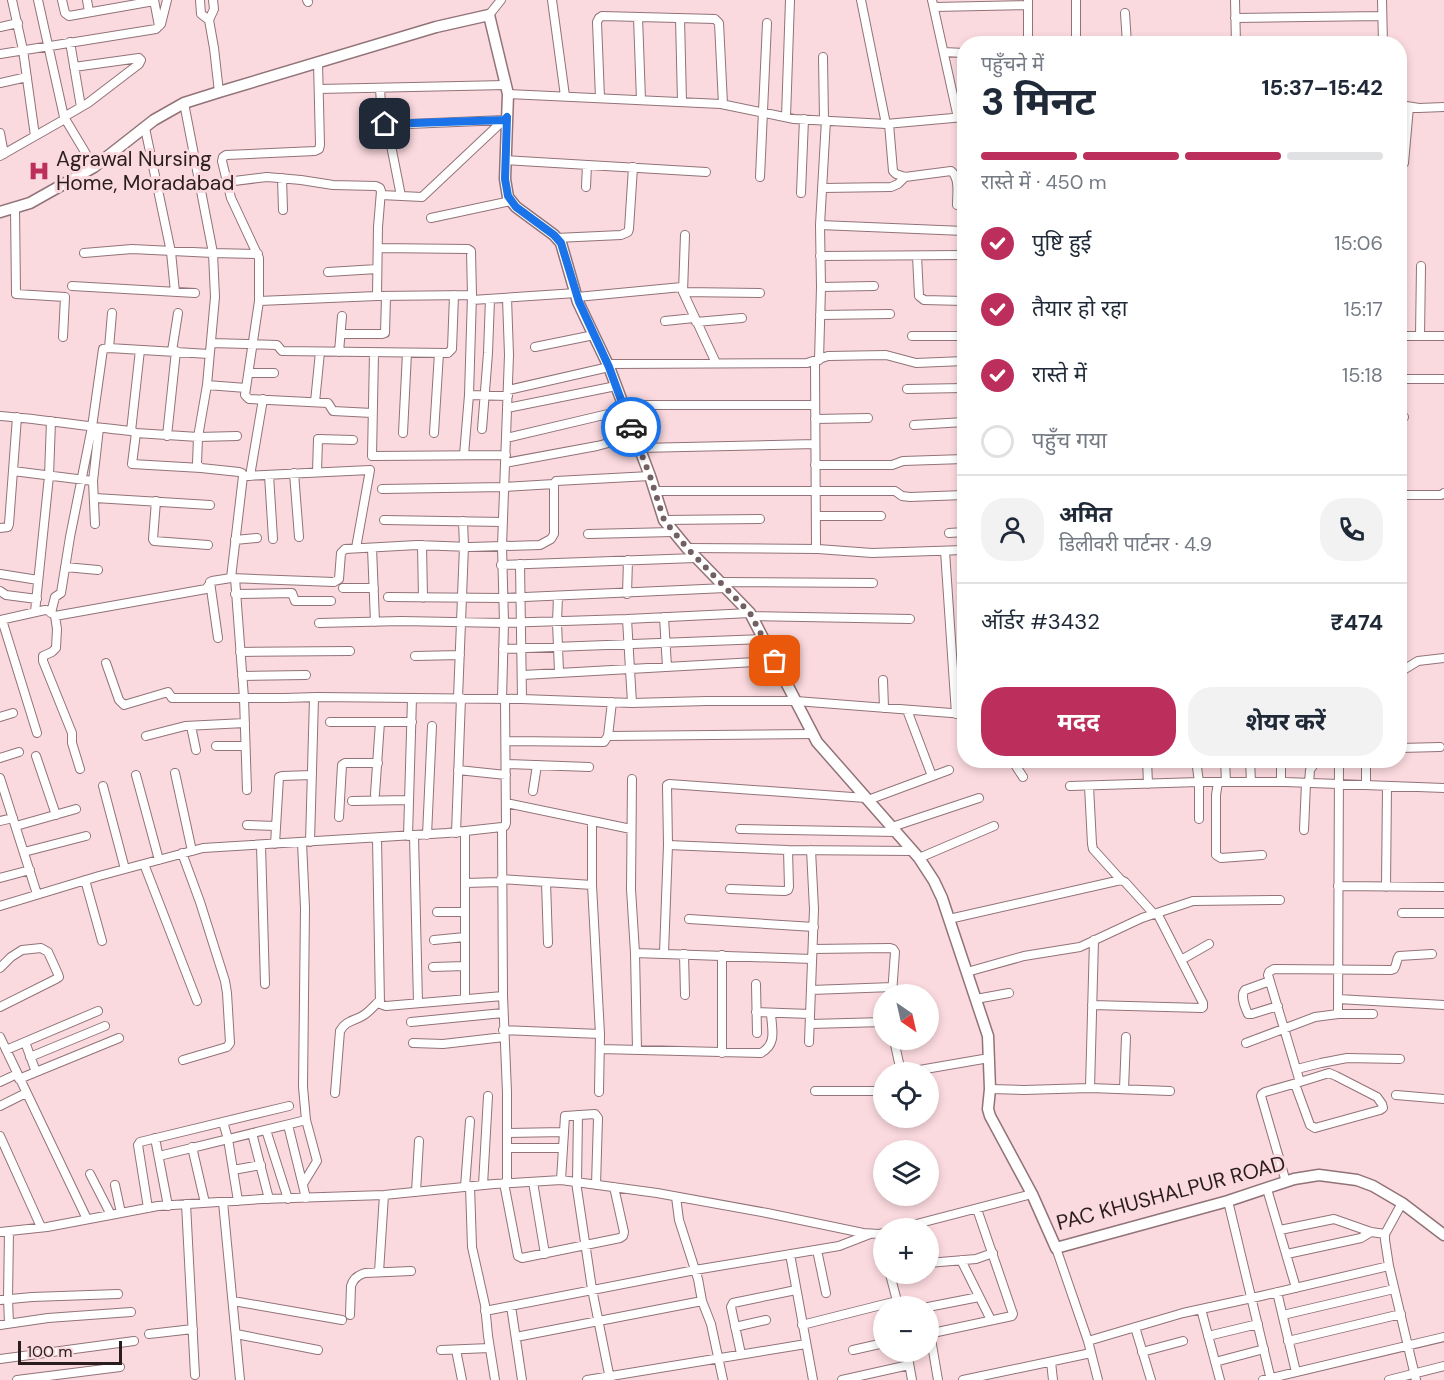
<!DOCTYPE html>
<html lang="hi">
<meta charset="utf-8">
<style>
:root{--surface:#fff;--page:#f2f2f3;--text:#1f2937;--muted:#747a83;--line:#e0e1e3;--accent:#bc2e5c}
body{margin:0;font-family:"DM Sans","Noto Sans Devanagari",sans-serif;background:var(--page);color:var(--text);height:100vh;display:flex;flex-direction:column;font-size:22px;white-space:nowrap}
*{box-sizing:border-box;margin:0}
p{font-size:20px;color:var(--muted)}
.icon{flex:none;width:33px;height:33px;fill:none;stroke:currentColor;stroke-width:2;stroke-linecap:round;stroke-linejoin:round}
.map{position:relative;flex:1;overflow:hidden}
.details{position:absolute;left:957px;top:36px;width:450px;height:732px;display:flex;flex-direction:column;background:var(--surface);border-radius:24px;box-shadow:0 3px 9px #0003}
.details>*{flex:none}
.needle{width:39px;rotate:146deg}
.fabs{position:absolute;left:873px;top:984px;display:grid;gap:12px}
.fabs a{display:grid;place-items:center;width:66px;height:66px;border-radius:50%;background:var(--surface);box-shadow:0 3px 9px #0003;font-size:30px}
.scale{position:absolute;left:18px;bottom:15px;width:104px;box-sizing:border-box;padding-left:6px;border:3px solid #291d1f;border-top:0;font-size:16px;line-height:21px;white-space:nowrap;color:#291d1f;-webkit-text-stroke:4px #fbdadf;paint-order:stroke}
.pin{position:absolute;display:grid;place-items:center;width:51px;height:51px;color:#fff;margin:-26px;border-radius:12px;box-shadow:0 3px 9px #0006}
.courier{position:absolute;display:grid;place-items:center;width:60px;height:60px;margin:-30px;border:4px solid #1a73e8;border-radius:50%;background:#fff;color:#222;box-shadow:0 2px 8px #0007}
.headline em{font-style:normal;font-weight:700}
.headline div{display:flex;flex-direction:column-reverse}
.headline{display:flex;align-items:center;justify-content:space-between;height:102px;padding:0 24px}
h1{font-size:39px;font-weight:700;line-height:45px}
.bar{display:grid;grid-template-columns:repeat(4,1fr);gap:9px 6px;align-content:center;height:72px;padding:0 24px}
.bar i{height:8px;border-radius:4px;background:var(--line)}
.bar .selected{background:var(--accent)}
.bar p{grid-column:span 4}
.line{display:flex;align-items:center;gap:15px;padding:0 24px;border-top:2px solid var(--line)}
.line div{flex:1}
.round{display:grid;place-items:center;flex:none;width:63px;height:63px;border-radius:24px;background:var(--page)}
ol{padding:0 24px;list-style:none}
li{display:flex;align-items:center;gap:18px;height:66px}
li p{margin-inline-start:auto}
li .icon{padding:6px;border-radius:50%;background:var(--accent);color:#fff;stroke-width:4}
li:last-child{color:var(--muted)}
li i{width:33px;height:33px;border:3px solid var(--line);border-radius:50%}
.primary-button{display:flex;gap:12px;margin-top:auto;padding:12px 24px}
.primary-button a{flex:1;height:69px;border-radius:24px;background:var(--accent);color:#fff;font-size:24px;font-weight:700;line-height:69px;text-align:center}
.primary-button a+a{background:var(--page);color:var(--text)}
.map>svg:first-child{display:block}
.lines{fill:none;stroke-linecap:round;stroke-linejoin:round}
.minor-casing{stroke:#917378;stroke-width:10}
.major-casing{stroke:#917378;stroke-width:13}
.minor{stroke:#fff;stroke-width:8}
.major{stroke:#fff;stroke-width:10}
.done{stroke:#725f62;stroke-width:6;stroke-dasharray:0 10.8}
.route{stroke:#1a73e8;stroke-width:8}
.labels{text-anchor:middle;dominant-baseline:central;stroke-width:6;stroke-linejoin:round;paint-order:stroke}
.poi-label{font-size:21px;fill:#291d1f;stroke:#fbdadf;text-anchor:start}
.street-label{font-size:21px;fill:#291d1f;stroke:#fbdadf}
</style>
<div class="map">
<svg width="1444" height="1380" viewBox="0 0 1444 1380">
<rect width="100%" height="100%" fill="#fbdadf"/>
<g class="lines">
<defs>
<path id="minor" d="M12,0L23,50L35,136
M38,0L64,117L94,167
M62,0L65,13L69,16L154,1
M87,0L89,12
M154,0L159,26
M200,0L201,14L209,20
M213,0L214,9L209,20L214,48L219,92
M307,0L308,2
M552,0L565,96
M861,0L886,124
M932,0L958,118
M1028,0V44
M1076,0V44
M1235,0L1236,44
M1382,0L1383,44
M934,7L1028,5
M1125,13L1127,44
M489,15L501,0
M638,17L641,100
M680,18L682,102
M1235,18L1382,16
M0,27L18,23
M70,42L81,107
M944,52L964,53
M0,54L156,29L161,24L167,0
M823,57L824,120
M318,62L320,145L319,149L315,151L226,155L223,157L222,161L231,198L259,258V301L245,395L249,399L328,403L333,411L372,413
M0,83L27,77
M380,88L382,122L385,125L504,120
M319,89L506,85
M508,94L721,104L794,119L886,124L964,117
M600,98L597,22L599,18L602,16L715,19L719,23L723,104
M184,103L213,253L258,254
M1400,105L1419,108L1444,107
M64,117L88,103L139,64L141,60L139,58L74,67
M786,117L790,0
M889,124L893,171L896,174L905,177L951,171C960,178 957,194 957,205
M387,125L401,196
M145,128L171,252L175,292
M0,133L4,154
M0,156L65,119
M505,160L706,172
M1404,163L1409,107
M760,177L767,23
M282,178L283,210
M226,182L267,177L301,180L333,185L376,186L380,188L381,191L378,227L377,296
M586,187L587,165
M823,188L891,187L898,184L905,177
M801,193L804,119
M381,195L422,197L507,117
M15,207L16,294L65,297L63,337
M431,218L511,201
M820,225L964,231
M685,235L683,292L716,363
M556,238L621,235L628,232L629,229L633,167
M378,248L468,249L471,251L472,295L469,395L464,455
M84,253L132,249L213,253L215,297L207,385L198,437L237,436
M820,256L964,255
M917,256L919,296L924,300L964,301
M328,272L377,269
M72,286L195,293
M821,287L874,286
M683,292L760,293
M577,297L682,287
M472,300L576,293
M259,301L377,296L472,295
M820,315L890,314
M665,321L694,318
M696,322L742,318
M341,334H382L385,333L386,296
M912,336H964
M1400,336H1444
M1420,336L1421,266
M211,343L277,345L282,351L448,353L452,349L454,295
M535,347L594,335
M109,348L112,313
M172,351L178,313
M339,352L342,316
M374,353L372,456L506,455
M819,360L821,287L820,225L826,120
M815,361L816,549
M608,364L807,363L828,356L886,355L916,363L964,361
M249,373H274
M1400,379H1444
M207,385L246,388
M907,389L964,388
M508,390L609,367
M469,395L508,396
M315,402L320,352
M623,405H815
M507,408L616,386
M0,416C44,419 87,427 131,431L136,433L198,437L197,464L201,468L239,472L242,473L243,476L231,578
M1400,417H1404
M815,419L868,418
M914,425L964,422
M482,429L488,353L490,299
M131,431L140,350
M136,433L132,464L201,468
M403,433L407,353
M434,433L439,353
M167,436L176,351
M506,438L625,410
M639,448L815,444
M505,463L597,446L635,436
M815,465H892L903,461L964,459
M13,471L93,481
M317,472L318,439L353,440
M294,473L299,537
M269,475L273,539
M243,476L370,470L356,548
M250,476L263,399
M382,489L505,487L554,484
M655,491H895L902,496L910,497L964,495
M1400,495H1441L1444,493
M95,498L210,505
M156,501L153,539L154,541L208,545
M816,516H881
M384,520L503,522
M664,520L760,519
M95,524L93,481L99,428
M0,528L8,527L9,524L17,417
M949,533L964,532
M588,534L673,532
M235,540L257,538
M422,545L423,598
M372,548L375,622
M687,548L818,549L872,553L964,550
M945,551L956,714
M520,564L522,699
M501,565L696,558
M65,567L98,570
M0,574L38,580
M235,578L244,698L247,790
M210,582L218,638
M720,582L873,583
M343,588H374
M0,591L6,595L37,599
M235,594L292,593L295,601H331
M627,594L628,560
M558,596L557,622L559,672
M388,597L503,598L726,588
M35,612L49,476L51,421
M51,613L55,597L61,593L70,537L92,427L103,349L109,348L209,354
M55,616L57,629L56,648L52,652L43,656V661L72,733V743L80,769
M752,616L910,619
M664,617L667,667
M627,619L632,703
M0,620L45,610L50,611L55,616L206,589L212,581L231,578L334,582L339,579L341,553L345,549L417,545L470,547L540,545L551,539L554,534V484L556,481L650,476
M2,620L37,733
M319,623L401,621L504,623L627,619L750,613
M503,649L764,639
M240,652L350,651
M415,656L460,655
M106,663L119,700L124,705L168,692L172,698H284L317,697L522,699L632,703L707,701H796L964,714
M1400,672L1418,661L1444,658
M523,675L775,661
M242,676L306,675
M883,680L884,708
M458,698L464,546L463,521
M502,699L504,623L502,546L509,355L507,298
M907,710L932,776
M0,717L13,713
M330,722H412
M191,726L196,750
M146,736L185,726L245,723
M608,736L813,734
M506,741L604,742L608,736L612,702
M216,746H245
M1400,748L1440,747
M36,756L56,815
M0,758L19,752
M1012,760L1023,777
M1147,760L1148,784
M1196,760L1199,782V819
M1225,760L1226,782
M1250,760L1251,782
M1281,760V782
M506,764L589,767
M458,770L506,775
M175,773L192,851
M136,775L159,860
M0,778L37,894
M632,779L631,889L635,953L637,1050
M1218,782L1216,795V855L1221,858L1262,855
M1309,783L1310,770L1317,760
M1366,784V760
M103,786L125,869
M1070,786L1199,782H1285L1444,788
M1089,786L1092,844L1093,849L1121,880
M533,791L537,765
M375,794L380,722
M868,800L949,770
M352,801L409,800
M506,803L631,829
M339,817L342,765L345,763H378
M0,821L13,818
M592,822V885L600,1034L599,1092
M247,825L276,826
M16,826L76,809
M502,827L503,996L507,1092V1183
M892,827L979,798
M740,829L896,832
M1304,830L1306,783
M456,833L461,698
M427,835L432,726
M408,836L412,698
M414,836L418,1003
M377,838L380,1004L386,1006L503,996
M302,842L305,908L303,1087L306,1120L317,1161L303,1184
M310,842L314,698
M275,844L279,777L282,776L312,775
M261,845L265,984
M668,845L788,850L913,851
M24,852L86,836
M182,853L200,902L225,981L227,993L230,1043L227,1047L183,1060
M919,858L994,826
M144,864L197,1001
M0,878L30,870
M501,879L592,885
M85,880L102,941
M546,882L548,943
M465,883L501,882
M1338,886L1444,887
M1386,887L1387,786
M730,889L785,891L788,890L789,887L788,850
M0,906L99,876L203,848L447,833L502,827L505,826L506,823L505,699
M437,912H465
M1402,913H1444
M689,919L814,927
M949,919L1121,880L1125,882L1154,914
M434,940L465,937
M813,949L890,948L893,949L895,952L892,994
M635,953L812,959
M664,953L668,845L667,785L669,784L866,798
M684,954L685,995
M722,955V1053
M1181,960L1209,944
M433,967L465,966
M0,968L11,957L22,950L41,948L48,952L58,974L59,977L56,979L0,1007
M967,972L1024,956L1080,947L1142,918L1193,901L1280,900
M1270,981L1245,990C1240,996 1245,1007 1248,1014H1252L1278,1006
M756,984L757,1033
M811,990L893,987
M465,999V832
M976,999L1009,993
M1338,999L1444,1005
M1092,1005L1202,1008L1203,1007V1003L1157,913
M756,1012L810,1014
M1338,1014L1339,760
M411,1022L503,1013
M810,1024L884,1022
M503,1030L600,1034
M0,1037L87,1219
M894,1040L901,1072
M25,1042L36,1072
M809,1042L814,909L811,850
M413,1043L443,1044L504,1037
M1246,1043L1315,1017L1338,1014H1373
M600,1049L761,1053C777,1044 772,1030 771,1014
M6,1050L98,1011
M30,1057L105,1026
M1297,1069L1321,1063L1347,1058L1400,1059
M908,1072L989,1058
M19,1079L119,1038
M0,1082L17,1074
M1295,1084L1310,1125L1315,1128L1380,1110L1383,1108L1382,1104L1377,1097L1336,1076L1329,1073L1300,1082
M1090,1088L1094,940
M990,1089L1024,1090L1090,1088L1170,1091
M1124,1089L1126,1037
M815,1091H884
M335,1093L340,1031C346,1020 355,1021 364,1015C370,1011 374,1006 379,1001
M1396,1095L1444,1099
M0,1106L26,1093
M223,1122L228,1139L238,1201
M288,1125L306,1198
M266,1130L288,1199
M252,1133L269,1199
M507,1133L564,1132
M0,1136L41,1227
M155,1138L168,1206
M192,1147L205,1203
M507,1148H563
M159,1156L306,1120
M233,1170L261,1165
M90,1174L111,1215
M561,1180L565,1116L595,1114L598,1118L596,1185
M533,1182L545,1254
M576,1182L592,1289L610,1379
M577,1182L578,1115
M1286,1182L1261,1096L1262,1094L1265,1092L1300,1082L1268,975L1269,972L1274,969L1391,970L1394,969C1397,965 1396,960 1399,956L1432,954
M504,1183L518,1256L522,1258L620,1238L623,1236L624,1232L614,1187
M115,1185L121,1213
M483,1185L488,1096
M470,1186L472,1247L485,1305L488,1336L495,1380
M465,1187L470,1121
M1267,1189L1296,1288
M416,1192L419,1141
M676,1197L679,1220L698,1279L702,1301L711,1324L723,1380
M1228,1201L1271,1380
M223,1202L240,1380
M1402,1203L1385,1234V1240L1389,1266L1416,1380
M186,1204L195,1375
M148,1208L138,1145L140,1142L289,1106
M901,1228L1032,1194
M1280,1230L1334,1219L1371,1232L1385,1234
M0,1232L47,1227L158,1206L262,1199L384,1195L494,1184L561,1180L657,1193L767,1213L863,1233L879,1234L884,1233
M879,1234L884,1250
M1056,1248L1088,1341L1098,1380
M817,1250L826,1293
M790,1254L813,1380
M1287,1254L1361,1238L1371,1232
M961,1260L991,1320
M928,1263L976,1259L993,1253
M379,1272L384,1195
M890,1274L898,1305
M1277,1292L1296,1372
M0,1300L32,1297L118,1294
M233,1301L342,1320
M511,1306L522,1380
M928,1307L979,1297
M1201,1309L1220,1380
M485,1311L695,1270L839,1246L870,1234
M350,1315L351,1286C353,1279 358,1275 365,1273L411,1271
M1283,1315L1394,1289
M9,1323L8,1299L9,1231
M0,1325L48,1318L131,1312
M802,1325L897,1301
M735,1327L766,1320
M1135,1327L1151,1380
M930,1333L938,1380
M149,1334L193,1329
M236,1334L318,1350
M928,1334L1012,1316L1013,1314L977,1209
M1208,1336L1258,1324
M516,1337L702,1301
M1088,1341L1183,1313L1261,1296L1389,1266
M1288,1341L1401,1314
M441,1350L490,1348
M456,1350L462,1380
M853,1350L884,1343
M907,1352L912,1380
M1142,1352L1183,1341
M741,1354L731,1307L733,1303L796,1290
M0,1359L134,1341
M1051,1362L1053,1380
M1215,1362L1264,1349
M17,1380L120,1367
M587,1380L806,1344
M842,1380L909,1365
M963,1380L1091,1353
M1263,1380L1444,1337
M1389,1380L1444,1366"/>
<path id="major" d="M0,212L30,203L94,167L154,120L184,103L219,92L436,27L489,15L508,94L505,179L508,197L516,207L554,235L561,243L578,302L609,367L650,476L664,520L687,548L750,613L817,742L919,858L934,881L942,898L988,1036L990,1089L988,1109L990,1116L1032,1194L1056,1248L1228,1201L1294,1179L1319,1175L1357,1180L1373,1186L1402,1203L1444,1235"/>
</defs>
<use href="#minor" class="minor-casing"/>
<use href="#major" class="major-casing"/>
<use href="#minor" class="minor"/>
<use href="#major" class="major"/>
</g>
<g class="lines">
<path class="done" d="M631,427L650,476L664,520L687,548L750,613L775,661"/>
<path class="route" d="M385,124L504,120L507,117L505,179L508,196L516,207L554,235L561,243L579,302L609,367L631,427"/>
</g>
<defs>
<symbol id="hospital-bare" viewBox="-9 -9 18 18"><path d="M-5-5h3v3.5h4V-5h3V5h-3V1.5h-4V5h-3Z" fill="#bc2e5c" stroke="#fbdadf" stroke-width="2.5" paint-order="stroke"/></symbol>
</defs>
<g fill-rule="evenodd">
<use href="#hospital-bare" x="24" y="156" width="30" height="30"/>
</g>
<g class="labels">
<g class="poi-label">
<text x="56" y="159">Agrawal Nursing<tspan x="56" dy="24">Home, Moradabad</tspan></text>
</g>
<g class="street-label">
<text transform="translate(1171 1193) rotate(-15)">PAC KHUSHALPUR ROAD</text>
</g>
</g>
</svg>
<div class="fabs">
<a><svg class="needle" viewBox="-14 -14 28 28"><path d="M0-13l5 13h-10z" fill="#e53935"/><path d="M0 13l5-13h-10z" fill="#747a83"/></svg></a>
<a><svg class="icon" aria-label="locate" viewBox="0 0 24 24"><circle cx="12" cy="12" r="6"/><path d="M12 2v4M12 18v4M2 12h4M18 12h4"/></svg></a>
<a><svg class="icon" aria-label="layers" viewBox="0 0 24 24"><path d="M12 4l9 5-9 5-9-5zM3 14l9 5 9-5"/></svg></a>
<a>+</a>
<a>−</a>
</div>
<div class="scale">100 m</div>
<div class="pin" style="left:775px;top:661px;background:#ea580c"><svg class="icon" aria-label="bag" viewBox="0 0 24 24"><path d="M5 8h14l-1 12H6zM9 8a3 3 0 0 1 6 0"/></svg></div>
<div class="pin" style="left:385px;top:124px;background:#1f2937"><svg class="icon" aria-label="home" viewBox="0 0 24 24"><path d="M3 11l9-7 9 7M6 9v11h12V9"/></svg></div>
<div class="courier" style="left:631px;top:427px"><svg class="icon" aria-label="car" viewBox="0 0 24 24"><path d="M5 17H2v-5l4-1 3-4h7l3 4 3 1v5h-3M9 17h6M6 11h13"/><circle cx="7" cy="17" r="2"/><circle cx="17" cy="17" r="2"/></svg></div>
<section class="details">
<div class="headline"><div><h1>3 मिनट</h1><p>पहुँचने में</p></div><em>15:37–15:42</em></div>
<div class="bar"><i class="selected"></i><i class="selected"></i><i class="selected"></i><i></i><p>रास्ते में · 450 m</p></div>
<ol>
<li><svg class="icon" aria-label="check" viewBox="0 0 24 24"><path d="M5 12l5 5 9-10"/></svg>पुष्टि हुई<p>15:06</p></li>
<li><svg class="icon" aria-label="check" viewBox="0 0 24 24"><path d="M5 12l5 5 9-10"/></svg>तैयार हो रहा<p>15:17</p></li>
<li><svg class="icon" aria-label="check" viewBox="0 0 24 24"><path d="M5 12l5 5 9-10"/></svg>रास्ते में<p>15:18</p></li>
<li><i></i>पहुँच गया</li>
</ol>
<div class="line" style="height:108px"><a class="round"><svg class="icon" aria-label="person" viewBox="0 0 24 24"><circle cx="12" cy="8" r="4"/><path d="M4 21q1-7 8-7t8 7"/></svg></a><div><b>अमित</b><p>डिलीवरी पार्टनर · 4.9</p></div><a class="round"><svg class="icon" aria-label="phone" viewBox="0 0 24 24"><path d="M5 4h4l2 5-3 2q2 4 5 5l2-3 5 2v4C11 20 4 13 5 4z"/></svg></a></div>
<div class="line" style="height:78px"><div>ऑर्डर #3432</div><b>₹474</b></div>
<div class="primary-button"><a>मदद</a><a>शेयर करें</a></div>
</section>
</div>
